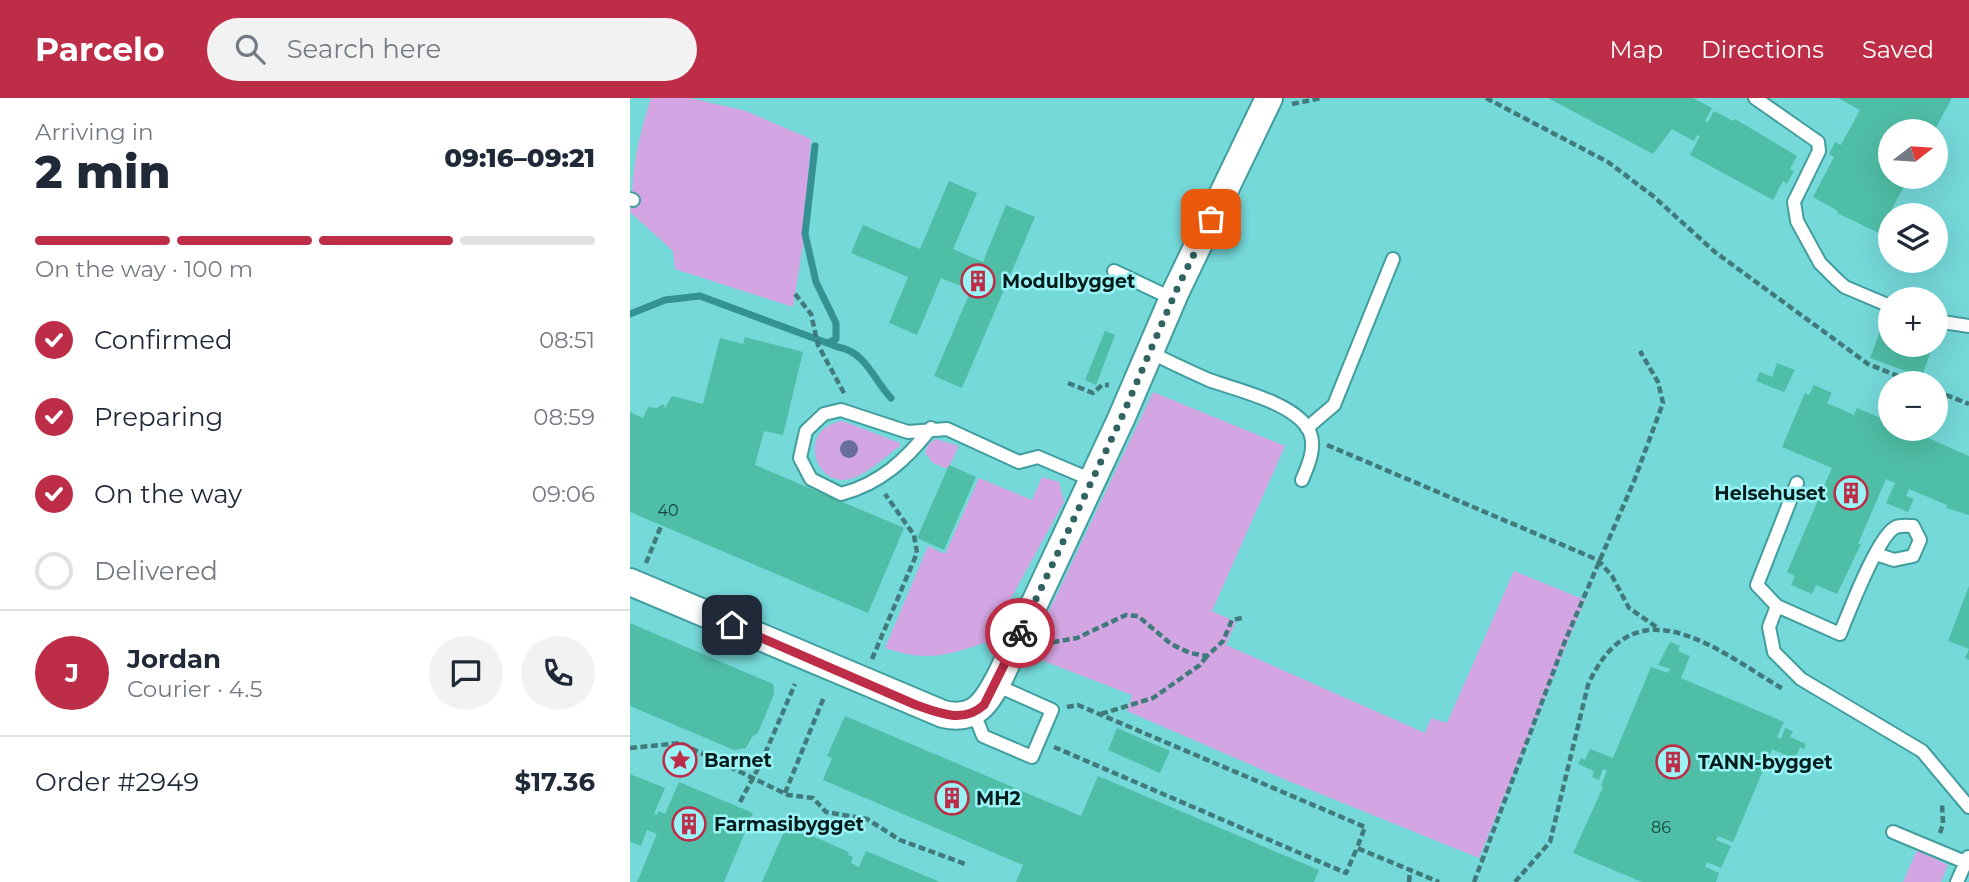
<!DOCTYPE html>
<meta charset="utf-8">
<style>
:root{--surface:#fff;--page:#f2f2f3;--text:#1f2937;--muted:#747a83;--line:#e0e1e3;--accent:#be2d47}
body{margin:0;font-family:Montserrat,sans-serif;background:var(--page);color:var(--text);height:100vh;display:flex;flex-direction:column;font-size:26px;white-space:nowrap}
*{box-sizing:border-box;margin:0}
p{font-size:23px;color:var(--muted)}
.icon{flex:none;width:38px;height:38px;fill:none;stroke:currentColor;stroke-width:2;stroke-linecap:round;stroke-linejoin:round}
.map{position:relative;flex:1;overflow:hidden}
.drawer{display:flex;flex-direction:column;background:var(--surface);width:630px}
.drawer>*{flex:none}
.needle{width:46px;rotate:73deg}
.buttons{position:absolute;left:1248px;top:21px;display:grid;gap:14px}
.buttons a{display:grid;place-items:center;width:70px;height:70px;border-radius:50%;background:var(--surface);box-shadow:0 7px 28px #0002;font-size:35px}
.pin{position:absolute;display:grid;place-items:center;width:60px;height:60px;color:#fff;margin:-30px;border-radius:14px;box-shadow:0 4px 10px #0006}
.courier{position:absolute;display:grid;place-items:center;width:70px;height:70px;margin:-35px;border:5px solid #be2d47;border-radius:50%;background:#fff;color:#222;box-shadow:0 2px 9px #0007}
.overview em{font-style:normal;font-weight:800}
.overview div{display:flex;flex-direction:column-reverse}
.overview{display:flex;align-items:center;justify-content:space-between;height:119px;padding:0 35px}
h1{font-size:46px;font-weight:800;line-height:52px}
.bar{display:grid;grid-template-columns:repeat(4,1fr);gap:10px 7px;align-content:center;height:84px;padding:0 35px}
.bar i{height:9px;border-radius:5px;background:var(--line)}
.bar .on{background:var(--accent)}
.bar p{grid-column:span 4}
.line{display:flex;align-items:center;gap:18px;padding:0 35px;border-top:2px solid var(--line)}
.line div{flex:1}
.round{display:grid;place-items:center;flex:none;width:74px;height:74px;border-radius:37px;background:var(--page)}
ol{padding:0 35px;list-style:none}
li{display:flex;align-items:center;gap:21px;height:77px}
li p{margin-inline-start:auto}
li .icon{padding:7px;border-radius:50%;background:var(--accent);color:#fff;stroke-width:4}
li:last-child{color:var(--muted)}
li i{width:38px;height:38px;border:4px solid var(--line);border-radius:50%}
header{display:flex;align-items:center;gap:42px;box-sizing:border-box;height:98px;padding:0 35px;background:var(--accent);color:#fff}
header strong{font-size:33px}
nav{display:flex;gap:38px;margin-inline-start:auto;font-size:24px}
.search{width:490px;height:63px;background:var(--page);display:flex;align-items:center;gap:18px;box-sizing:border-box;padding:0 24px;border-radius:38px;color:var(--muted);font-size:26px}
main{display:flex;flex:1;min-height:0}
.map>svg:first-child{display:block}
.built{fill:#75d8d9;fill-rule:evenodd}
.green{fill:#d3a6e3}
.lines{fill:none;stroke-linecap:round;stroke-linejoin:round}
.stream{stroke:#359293;stroke-width:7}
.building{fill:#4fbea6}
.lane-casing{stroke:#429d9e;stroke-width:16}
.street-casing{stroke:#429d9e;stroke-width:30}
.path{stroke:#417a7a;stroke-width:4.5;stroke-dasharray:7 3.5;stroke-linecap:butt}
.lane{stroke:#fff;stroke-width:12}
.street{stroke:#fff;stroke-width:26}
.path-bridge{stroke:#417a7a;stroke-width:4.5;stroke-dasharray:7 3.5;stroke-linecap:butt}
.tree{fill:#696f9c}
.done{stroke:#316363;stroke-width:7;stroke-dasharray:0 12.6}
.route{stroke:#be2d47;stroke-width:9}
.labels{text-anchor:middle;dominant-baseline:central;stroke-width:5;stroke-linejoin:round;paint-order:stroke}
.number-label{font-size:16px;fill:#14443e}
.poi-label{font-size:19px;font-weight:bold;fill:#001c1c;stroke:#9af3f4;text-anchor:start}
</style>
<header>
<strong>Parcelo</strong>
<div class="search"><svg class="icon" aria-label="search" viewBox="0 0 24 24"><circle cx="10" cy="10" r="6"/><path d="M15 15l6 6"/></svg>Search here</div>
<nav><a>Map</a><a>Directions</a><a>Saved</a></nav>
</header>
<main>
<section class="drawer">
<div class="overview"><div><h1>2 min</h1><p>Arriving in</p></div><em>09:16–09:21</em></div>
<div class="bar"><i class="on"></i><i class="on"></i><i class="on"></i><i></i><p>On the way · 100 m</p></div>
<ol>
<li><svg class="icon" aria-label="check" viewBox="0 0 24 24"><path d="M5 12l5 5 9-10"/></svg>Confirmed<p>08:51</p></li>
<li><svg class="icon" aria-label="check" viewBox="0 0 24 24"><path d="M5 12l5 5 9-10"/></svg>Preparing<p>08:59</p></li>
<li><svg class="icon" aria-label="check" viewBox="0 0 24 24"><path d="M5 12l5 5 9-10"/></svg>On the way<p>09:06</p></li>
<li><i></i>Delivered</li>
</ol>
<div class="line" style="height:126px"><b class="round" style="background:var(--accent);color:#fff">J</b><div><b>Jordan</b><p>Courier · 4.5</p></div><a class="round"><svg class="icon" aria-label="chat" viewBox="0 0 24 24"><path d="M4 5h16v11H9l-5 4z"/></svg></a><a class="round"><svg class="icon" aria-label="phone" viewBox="0 0 24 24"><path d="M5 4h4l2 5-3 2q2 4 5 5l2-3 5 2v4C11 20 4 13 5 4z"/></svg></a></div>
<div class="line" style="height:91px"><div>Order #2949</div><b>$17.36</b></div>
</section>
<div class="map">
<svg width="1339" height="784" viewBox="0 0 1339 784">
<rect width="100%" height="100%" fill="#8de6e7"/>
<path class="built" d="M0,0H1339V784H0ZM1260,33H1306V79H1260ZM1260,117H1306V163H1260ZM1260,201H1306V247H1260ZM1260,285H1306V331H1260Z"/>
<path class="green" d="M21,0H60L116,13L181,41L173,146L163,209L45,171L43,153L0,114L3,102C0,75 12,27 21,0Z
M523,294L655,348L582,513L606,524L596,547L795,635L801,620L817,625L884,473L955,502L849,760L656,682L497,613L502,597L398,557Z
M213,323L270,345V348C256,358 238,376 220,381C183,390 167,329 213,323Z
M306,341L329,348L318,371L303,365L295,355L298,346Z
M412,379L429,384L434,404L357,544C316,558 297,564 255,550L298,448L315,456L349,380L402,402Z
M1287,752L1318,767L1311,784H1273Z"/>
<g class="lines">
<path class="stream" d="M185,48L175,136L186,184L206,225V241L198,245
M0,216L35,202L70,198L208,249C236,254 243,281 261,300"/>
</g>
<path class="building" d="M918,0H1063L1082,10L1075,23L1078,24L1084,13L1103,23L1105,21L1167,58L1160,71L1164,73L1157,86L1153,83L1143,102L1060,57L1070,38L1067,37L1064,43L1042,31L1023,56Z
M1208,0H1322L1304,33H1260V79H1279L1249,135L1207,115L1208,113L1183,99L1204,59L1199,56L1205,44L1211,47L1230,12Z
M319,83L347,95L323,151L353,164L376,107L405,119L332,290L304,278L341,192L311,180L287,237L259,225L278,179L221,155L233,127L290,151Z
M1251,230L1260,233V247L1302,249L1292,279L1240,260Z
M475,233L485,237L466,287L455,282Z
M115,239L173,254L153,337L134,333L125,367L274,430L238,515L0,414V314L13,320L18,309L27,310L33,306L35,310L42,298L73,306L90,240L113,246Z
M1147,265L1165,272L1154,294L1126,283L1130,274L1142,279Z
M1184,287L1202,295L1197,305L1224,317L1227,310L1260,324V331H1289L1291,337L1339,358V417L1316,410L1317,407L1279,391L1276,398L1284,401L1278,414L1256,405L1265,385L1256,381L1228,446H1231L1207,496L1186,487L1182,496L1161,487L1165,478L1157,474L1202,370L1152,349L1175,295L1179,297Z
M319,367L346,379L314,452L287,440Z
M1339,488V562L1335,560L1339,551L1318,543Z
M0,525L143,586L144,596L128,635L122,639L116,650L104,652L0,608Z
M1040,544L1050,548L1048,553L1060,558L1051,580L1154,624L1147,639L1151,641L1155,630L1163,633L1160,639L1176,646L1174,651L1170,649L1165,661L1142,651L1103,744L1088,738L1086,742L1101,748L1091,770L1077,764L1075,769L1089,775L1086,784H1012L943,755L973,689L971,688L977,673L973,671L969,682L962,679L964,673L948,666L951,660L955,662L960,651L983,660L1021,569L1038,575L1040,571L1028,567Z
M215,618L451,718L468,678L689,772L684,784H386L393,767L193,682L202,660L197,658Z
M487,630L540,653L530,675L478,652Z
M0,676L35,690L24,716L27,717L29,713L35,716L49,684L123,715L94,784H7L27,736L17,732L11,748L0,744Z
M157,727L219,754L218,757L223,759L221,765L229,769L236,753L310,784H132Z"/>
<g class="lines">
<defs>
<path id="lane" d="M1125,0L1188,44L1189,53L1164,104L1167,123L1190,165L1207,182L1215,189L1260,208
M0,101L3,102
M484,173L543,201
M1306,223L1339,228
M520,254C539,264 559,273 579,282C607,292 660,304 677,329C688,345 679,366 672,382
M301,330C277,361 250,386 211,396L181,381L170,360L176,333L194,316L211,312L278,334L317,331L389,364L408,359L462,382
M677,330L704,307L763,161
M1167,385L1127,487L1147,508L1210,536C1219,514 1248,437 1266,429C1271,427 1278,428 1283,428L1290,442L1283,458L1264,462L1246,456
M1147,508L1139,529L1144,554L1171,581L1292,653L1339,709
M344,615L353,638L402,659L422,612L366,587
M1263,734L1335,764
M1327,784L1338,759"/>
<path id="street" d="M0,484L313,616C346,624 357,604 371,577L491,321L546,193L639,0"/>
</defs>
<use href="#lane" class="lane-casing"/>
<use href="#street" class="street-casing"/>
<path class="path" d="M856,0L978,64L1023,98L1085,154L1219,252L1238,266L1285,285
M662,6L691,0
M165,196L181,216L188,247L214,295
M438,285L463,295L472,287H479
M1306,293L1339,306
M697,347L968,462L982,478L999,510L1028,530
M16,465L31,428
M412,546L447,540L496,517L508,518L541,546L560,555L577,558L593,543L602,522L612,520
M242,561L287,455L284,437L255,396
M437,609L448,607L735,729L727,750L809,784
M471,616L523,600L570,567L577,558
M424,649L716,775L727,750
M0,650L50,645L158,697L183,700L196,714L237,721L270,742L338,767
M131,665L165,586
M155,695L194,599
M1310,735L1313,726L1312,706
M779,784L780,772
M844,784L935,543L1004,383L1033,305L1028,284L1010,253
M885,784L920,744L958,587C1005,482 1087,552 1153,591"/>
<use href="#lane" class="lane"/>
<use href="#street" class="street"/>
<path class="path-bridge" d="M110,704L131,665"/>
</g>
<circle class="tree" cx="219" cy="351" r="9"/>
<g class="lines">
<path class="done" d="M390,535L491,321L546,193L581,121"/>
<path class="route" d="M102,527L286,607C309,615 333,626 354,607L390,535"/>
</g>
<defs>
<symbol id="building-ring" viewBox="-11 -11 22 22"><circle r="9.5" fill="#9af3f4" stroke="#be2d47" stroke-width="1.5"/><path d="M-4-6H4V6H1V3H-1V6H-4ZM-2.5-4.3h1.7v1.8h-1.7ZM.8-4.3h1.7v1.8H.8ZM-2.5-1h1.7V.8h-1.7ZM.8-1h1.7V.8H.8Z" fill="#be2d47"/></symbol>
<symbol id="sight-ring" viewBox="-11 -11 22 22"><circle r="9.5" fill="#9af3f4" stroke="#be2d47" stroke-width="1.5"/><path d="M0-6L1.8-2.2L6-1.7L2.9 1.2L3.7 5.4L0 3.3L-3.7 5.4L-2.9 1.2L-6-1.7L-1.8-2.2Z" fill="#be2d47"/></symbol>
</defs>
<g fill-rule="evenodd">
<use href="#building-ring" x="329" y="164" width="38" height="38"/>
<use href="#building-ring" x="1202" y="376" width="38" height="38"/>
<use href="#sight-ring" x="31" y="643" width="38" height="38"/>
<use href="#building-ring" x="1024" y="645" width="38" height="38"/>
<use href="#building-ring" x="303" y="681" width="38" height="38"/>
<use href="#building-ring" x="40" y="707" width="38" height="38"/>
</g>
<g class="labels">
<g class="number-label">
<text x="38" y="412">40</text>
<text x="1031" y="729">86</text>
</g>
<g class="poi-label">
<text x="372" y="183">Modulbygget</text>
<text x="1196" y="395" text-anchor="end">Helsehuset</text>
<text x="74" y="662">Barnet</text>
<text x="1068" y="664">TANN-bygget</text>
<text x="346" y="700">MH2</text>
<text x="84" y="726">Farmasibygget</text>
</g>
</g>
</svg>
<div class="buttons">
<a><svg class="needle" viewBox="-14 -14 28 28"><path d="M0-13l5 13h-10z" fill="#e53935"/><path d="M0 13l5-13h-10z" fill="#747a83"/></svg></a>
<a><svg class="icon" aria-label="layers" viewBox="0 0 24 24"><path d="M12 4l9 5-9 5-9-5zM3 14l9 5 9-5"/></svg></a>
<a>+</a>
<a>−</a>
</div>
<div class="pin" style="left:581px;top:121px;background:#ea580c"><svg class="icon" aria-label="bag" viewBox="0 0 24 24"><path d="M5 8h14l-1 12H6zM9 8a3 3 0 0 1 6 0"/></svg></div>
<div class="pin" style="left:102px;top:527px;background:#1f2937"><svg class="icon" aria-label="home" viewBox="0 0 24 24"><path d="M3 11l9-7 9 7M6 9v11h12V9"/></svg></div>
<div class="courier" style="left:390px;top:535px"><svg class="icon" aria-label="bike" viewBox="0 0 24 24"><circle cx="6" cy="16" r="4"/><circle cx="18" cy="16" r="4"/><path d="M6 16l4-8h5l3 8M10 8l3 8H6M13 5h3"/></svg></div>
</div>
</main>
